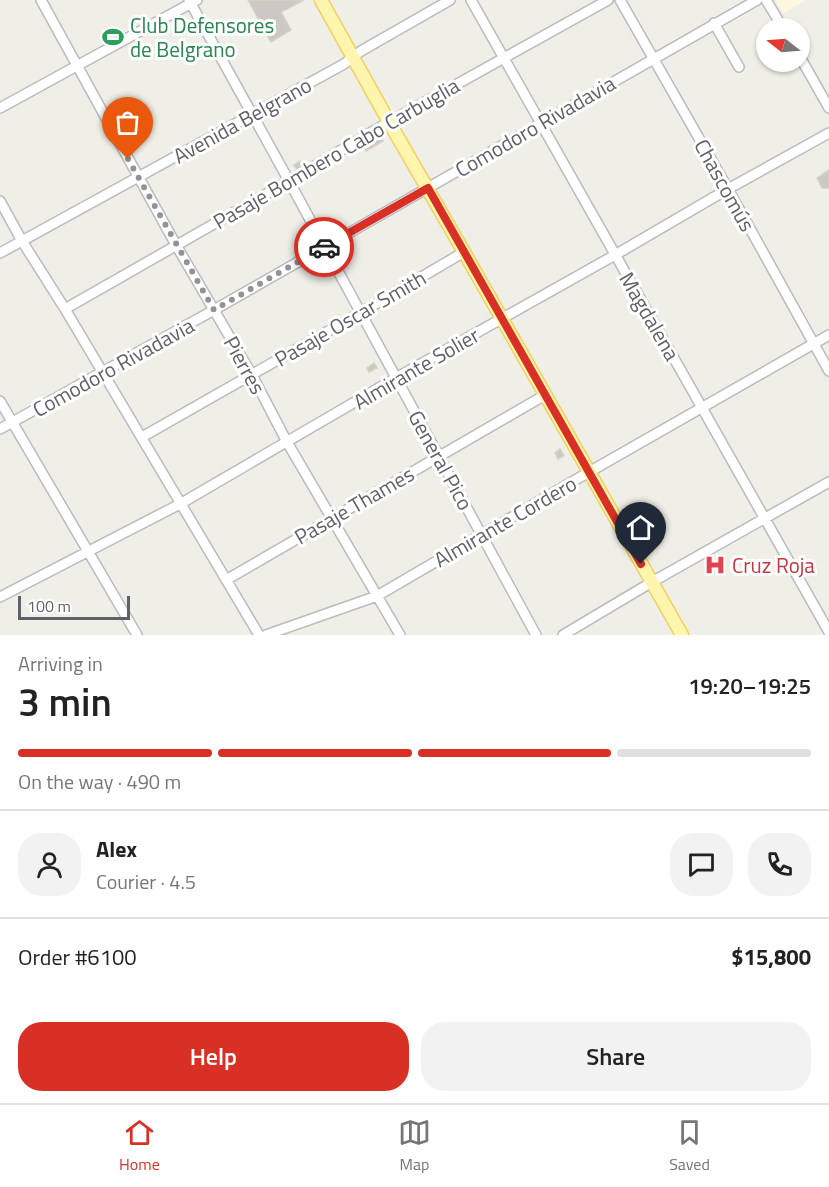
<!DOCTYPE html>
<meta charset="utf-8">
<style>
:root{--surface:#fff;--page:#f2f2f2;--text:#222;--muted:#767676;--line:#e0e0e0;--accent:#d93025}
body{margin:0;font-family:"Titillium Web",sans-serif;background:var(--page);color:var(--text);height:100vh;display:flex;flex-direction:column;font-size:22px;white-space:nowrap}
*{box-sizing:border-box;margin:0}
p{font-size:20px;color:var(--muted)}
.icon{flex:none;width:33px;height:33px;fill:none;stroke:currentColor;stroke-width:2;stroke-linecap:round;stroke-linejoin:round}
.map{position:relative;height:635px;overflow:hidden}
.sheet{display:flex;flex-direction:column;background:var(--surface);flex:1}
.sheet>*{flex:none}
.needle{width:39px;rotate:287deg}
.buttons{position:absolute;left:756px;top:18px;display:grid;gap:12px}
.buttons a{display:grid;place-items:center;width:54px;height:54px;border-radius:50%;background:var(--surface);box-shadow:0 2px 4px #0004;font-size:30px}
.scale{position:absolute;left:18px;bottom:15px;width:112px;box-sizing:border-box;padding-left:6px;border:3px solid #5e6167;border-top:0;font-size:16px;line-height:21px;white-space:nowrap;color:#5e6167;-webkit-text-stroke:4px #fff;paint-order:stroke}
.pin{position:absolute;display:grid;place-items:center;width:51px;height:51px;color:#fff;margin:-62px -26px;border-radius:50% 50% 50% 0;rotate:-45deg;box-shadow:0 0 6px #0007}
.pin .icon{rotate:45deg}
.courier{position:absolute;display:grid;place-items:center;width:60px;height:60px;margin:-30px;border:4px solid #d93025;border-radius:50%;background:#fff;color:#222;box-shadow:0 2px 8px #0007}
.headline em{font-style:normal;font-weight:600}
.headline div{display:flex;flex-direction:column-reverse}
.headline{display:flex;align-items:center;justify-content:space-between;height:102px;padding:0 18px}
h1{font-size:39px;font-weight:600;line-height:45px}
.bar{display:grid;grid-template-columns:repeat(4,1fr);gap:9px 6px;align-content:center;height:72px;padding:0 18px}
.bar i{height:8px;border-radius:4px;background:var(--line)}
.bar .current{background:var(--accent)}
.bar p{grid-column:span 4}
.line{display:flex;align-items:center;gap:15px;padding:0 18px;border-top:2px solid var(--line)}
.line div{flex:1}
.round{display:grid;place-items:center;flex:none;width:63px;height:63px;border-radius:24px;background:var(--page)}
.button{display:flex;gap:12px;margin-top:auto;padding:12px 18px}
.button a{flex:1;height:69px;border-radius:24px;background:var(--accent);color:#fff;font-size:24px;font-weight:600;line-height:69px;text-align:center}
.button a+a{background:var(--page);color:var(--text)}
.menu{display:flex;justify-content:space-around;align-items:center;height:84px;border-top:2px solid var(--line);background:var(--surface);font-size:16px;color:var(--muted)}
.menu a{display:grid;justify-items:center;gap:3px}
.menu .current{color:var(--accent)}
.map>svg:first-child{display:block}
.commercial{fill:#fef8de}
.building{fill:#ccc9c4;stroke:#d5d1c5;stroke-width:1.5}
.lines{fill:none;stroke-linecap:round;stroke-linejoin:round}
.minor-casing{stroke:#b9bbc0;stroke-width:12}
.major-casing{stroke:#f0d060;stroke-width:15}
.minor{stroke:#fff;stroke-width:9}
.major{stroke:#fef6ae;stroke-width:12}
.done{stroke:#919394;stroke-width:6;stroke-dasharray:0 10.8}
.route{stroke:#d93025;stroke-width:8}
.labels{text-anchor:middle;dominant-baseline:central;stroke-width:6;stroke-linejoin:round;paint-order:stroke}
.leisure-label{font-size:21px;fill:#27864d;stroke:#fff;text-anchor:start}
.street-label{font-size:21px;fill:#5e6167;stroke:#fff}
.health-label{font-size:21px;fill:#be3a42;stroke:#fff;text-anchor:start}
</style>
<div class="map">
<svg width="829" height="635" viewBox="0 0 829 635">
<rect width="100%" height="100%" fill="#f0efe7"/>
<path class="commercial" d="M775,0H806L783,13Z"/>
<path class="building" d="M248,0H304L281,12L291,30L271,42Z
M380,134L383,141L366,151L362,144Z
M300,161L303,167L297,170L294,165Z
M829,170V188H822L817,178Z
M374,363L377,368L369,372L367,368Z
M560,449L564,456L558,459L555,453Z"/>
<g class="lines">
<defs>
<path id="minor" d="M41,0L176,245L252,375L287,442L400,635
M189,0L289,181L536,635
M471,0L829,632
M620,0L728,189L829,371
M766,0L783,28
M714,23L739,67
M800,57L829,108
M0,108L197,0
M0,201L22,241L65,309L259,635
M0,253L344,64L361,51L450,0
M65,309L289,181L389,122L608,0
M0,401L137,635
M0,429L214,310L757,0
M142,437L360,313L464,252
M226,580L545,395
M0,597L180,504L396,378L615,255L728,189L829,133
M266,635L377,596L589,472L829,335
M563,635L652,582L829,482"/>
<path id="major" d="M321,0L389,122L464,252L682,635"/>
</defs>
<use href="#minor" class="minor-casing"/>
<use href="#major" class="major-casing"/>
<use href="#minor" class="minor"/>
<use href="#major" class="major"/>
</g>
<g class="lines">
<path class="done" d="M128,159L214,310L324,247"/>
<path class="route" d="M324,247L428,188L641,564"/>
</g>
<defs>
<symbol id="stadium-bare" viewBox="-9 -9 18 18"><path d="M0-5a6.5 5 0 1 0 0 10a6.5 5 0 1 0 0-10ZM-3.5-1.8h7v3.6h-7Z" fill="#2e9e5b" stroke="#fff" stroke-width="2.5" paint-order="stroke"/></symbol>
<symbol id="hospital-bare" viewBox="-9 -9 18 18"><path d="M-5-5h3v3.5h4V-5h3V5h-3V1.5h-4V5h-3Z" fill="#e0444e" stroke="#fff" stroke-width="2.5" paint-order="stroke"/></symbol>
</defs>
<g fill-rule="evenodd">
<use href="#stadium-bare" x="98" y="22" width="30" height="30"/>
<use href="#hospital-bare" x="700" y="550" width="30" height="30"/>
</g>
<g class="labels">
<g class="leisure-label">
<text x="130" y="25">Club Defensores<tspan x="130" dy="24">de Belgrano</tspan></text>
</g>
<g class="street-label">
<text transform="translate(242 120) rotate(-29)">Avenida Belgrano</text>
<text transform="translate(535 126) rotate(-30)">Comodoro Rivadavia</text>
<text transform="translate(336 153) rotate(-30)">Pasaje Bombero Cabo Carbuglia</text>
<text transform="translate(725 185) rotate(61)">Chascomús</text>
<text transform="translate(650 316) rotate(60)">Magdalena</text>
<text transform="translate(350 318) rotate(-30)">Pasaje Oscar Smith</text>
<text transform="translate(245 365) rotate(61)">Pierres</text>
<text transform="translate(113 367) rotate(-29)">Comodoro Rivadavia</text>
<text transform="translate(416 368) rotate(-30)">Almirante Solier</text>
<text transform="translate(441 460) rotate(61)">General Pico</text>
<text transform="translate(354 505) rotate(-30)">Pasaje Thames</text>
<text transform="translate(505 521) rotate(-30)">Almirante Cordero</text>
</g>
<g class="health-label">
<text x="732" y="565">Cruz Roja</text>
</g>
</g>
</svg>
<div class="buttons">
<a><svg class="needle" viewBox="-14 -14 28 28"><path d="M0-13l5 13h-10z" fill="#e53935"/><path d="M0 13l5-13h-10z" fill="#767676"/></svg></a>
</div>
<div class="scale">100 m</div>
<div class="pin" style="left:128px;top:159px;background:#ea580c"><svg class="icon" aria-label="bag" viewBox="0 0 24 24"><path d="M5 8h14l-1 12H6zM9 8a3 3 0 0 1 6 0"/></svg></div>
<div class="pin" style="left:641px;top:564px;background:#1f2937"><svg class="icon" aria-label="home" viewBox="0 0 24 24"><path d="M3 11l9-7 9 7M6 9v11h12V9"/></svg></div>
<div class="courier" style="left:324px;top:247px"><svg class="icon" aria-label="car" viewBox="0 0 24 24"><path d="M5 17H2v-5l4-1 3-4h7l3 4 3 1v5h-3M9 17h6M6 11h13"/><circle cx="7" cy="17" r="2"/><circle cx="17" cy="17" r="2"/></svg></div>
</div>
<section class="sheet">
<div class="headline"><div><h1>3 min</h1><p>Arriving in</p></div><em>19:20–19:25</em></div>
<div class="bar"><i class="current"></i><i class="current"></i><i class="current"></i><i></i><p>On the way · 490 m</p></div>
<div class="line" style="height:108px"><a class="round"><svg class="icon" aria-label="person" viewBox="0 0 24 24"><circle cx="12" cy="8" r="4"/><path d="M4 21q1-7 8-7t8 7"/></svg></a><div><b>Alex</b><p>Courier · 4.5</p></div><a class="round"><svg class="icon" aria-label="chat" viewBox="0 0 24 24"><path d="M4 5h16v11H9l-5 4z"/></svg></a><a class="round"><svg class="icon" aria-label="phone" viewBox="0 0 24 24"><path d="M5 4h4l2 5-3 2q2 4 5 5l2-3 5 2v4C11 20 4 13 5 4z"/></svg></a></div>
<div class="line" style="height:78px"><div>Order #6100</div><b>$15,800</b></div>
<div class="button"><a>Help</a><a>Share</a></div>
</section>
<nav class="menu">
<a class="current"><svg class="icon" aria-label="home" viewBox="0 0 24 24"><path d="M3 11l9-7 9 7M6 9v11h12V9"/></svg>Home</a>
<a><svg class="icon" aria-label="map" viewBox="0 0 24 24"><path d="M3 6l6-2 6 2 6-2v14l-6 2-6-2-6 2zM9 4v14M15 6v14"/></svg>Map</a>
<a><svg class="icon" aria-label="saved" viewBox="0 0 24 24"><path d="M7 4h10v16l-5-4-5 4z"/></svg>Saved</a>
</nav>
